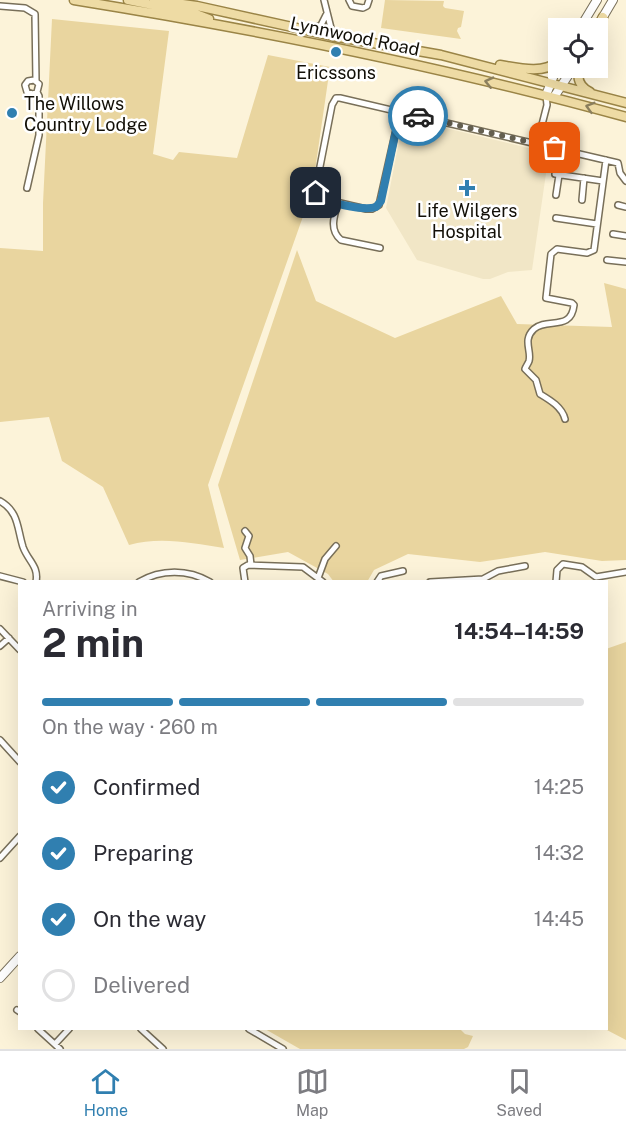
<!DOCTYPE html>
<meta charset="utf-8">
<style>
:root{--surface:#fff;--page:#f2f2f3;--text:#2b2b33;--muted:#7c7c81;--line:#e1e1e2;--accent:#307fb0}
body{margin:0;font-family:"Public Sans",sans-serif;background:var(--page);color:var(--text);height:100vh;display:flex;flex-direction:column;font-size:22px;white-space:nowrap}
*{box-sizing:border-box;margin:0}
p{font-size:20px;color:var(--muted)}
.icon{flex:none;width:33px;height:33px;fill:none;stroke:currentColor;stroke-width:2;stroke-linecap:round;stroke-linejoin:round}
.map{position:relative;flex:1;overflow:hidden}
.sheet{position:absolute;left:18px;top:580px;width:590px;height:450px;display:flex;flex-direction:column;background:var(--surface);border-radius:0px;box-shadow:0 6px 24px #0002}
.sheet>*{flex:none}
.controls{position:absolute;left:548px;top:18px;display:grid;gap:12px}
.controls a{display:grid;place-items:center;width:60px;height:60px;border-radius:0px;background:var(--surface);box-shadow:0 6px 24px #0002;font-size:30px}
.pin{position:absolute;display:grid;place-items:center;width:51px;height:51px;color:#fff;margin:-26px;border-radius:12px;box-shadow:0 3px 9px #0006}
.courier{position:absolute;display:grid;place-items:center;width:60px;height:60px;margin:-30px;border:4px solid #307fb0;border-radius:50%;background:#fff;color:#222;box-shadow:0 2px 8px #0007}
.headline em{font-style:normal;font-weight:700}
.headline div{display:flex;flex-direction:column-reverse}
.headline{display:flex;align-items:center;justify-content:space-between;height:102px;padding:0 24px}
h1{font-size:39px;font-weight:700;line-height:45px}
.bar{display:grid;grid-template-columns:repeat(4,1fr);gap:9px 6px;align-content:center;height:72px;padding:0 24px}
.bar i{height:8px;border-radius:4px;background:var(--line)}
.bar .on{background:var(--accent)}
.bar p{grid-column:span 4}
ol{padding:0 24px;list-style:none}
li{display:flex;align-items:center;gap:18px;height:66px}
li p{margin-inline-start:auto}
li .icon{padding:6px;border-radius:50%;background:var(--accent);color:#fff;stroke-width:4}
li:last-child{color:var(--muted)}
li i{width:33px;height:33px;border:3px solid var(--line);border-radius:50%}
.menu{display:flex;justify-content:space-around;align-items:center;height:84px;border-top:2px solid var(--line);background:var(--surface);font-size:16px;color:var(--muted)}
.menu a{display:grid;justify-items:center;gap:3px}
.menu .on{color:var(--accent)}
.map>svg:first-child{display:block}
.built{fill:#f1e6c6}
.green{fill:#e9d59f}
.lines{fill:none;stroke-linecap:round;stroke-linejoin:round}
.street-casing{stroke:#786f59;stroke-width:8}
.secondary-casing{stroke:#786f59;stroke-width:10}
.primary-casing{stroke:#9a8446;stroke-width:11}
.street{stroke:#fff;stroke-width:5}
.secondary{stroke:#fff;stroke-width:8}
.primary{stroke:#eedba4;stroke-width:8}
.oneway{stroke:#8b7f5d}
.done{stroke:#645f50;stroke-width:6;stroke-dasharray:0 10.8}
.route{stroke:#307fb0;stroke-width:8}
.poi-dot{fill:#307fb0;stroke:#fff;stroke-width:2}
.labels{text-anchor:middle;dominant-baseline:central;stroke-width:5;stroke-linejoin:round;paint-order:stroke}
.street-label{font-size:18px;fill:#120f07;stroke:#fff}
.poi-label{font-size:18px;fill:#120f07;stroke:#fff}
</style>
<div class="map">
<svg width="626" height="1049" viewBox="0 0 626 1049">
<rect width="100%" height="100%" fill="#fcf3d9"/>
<path class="built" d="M408,119L549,153L532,270L508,272L490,279H483L417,260L386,208L403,121Z"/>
<path class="green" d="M385,0L444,1L443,6L445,8L464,11L461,27L458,28L457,31L461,39L381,28Z
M52,19L169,31L153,154L173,160L179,152L237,158L268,55L330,67L312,191L208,485L224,548C192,543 160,536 129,545L103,487L62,461L49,417L0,422V248L43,251V203Z
M297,250L316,301L395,338L501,296L517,324L612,327L604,283L626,289V560L602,561L545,552L480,562L408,554L374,570L367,582H334L328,574L288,552L240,560L218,485Z
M626,642V1040L605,1029L606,649Z
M265,1029H460L465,1034L473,1036L468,1047L464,1049H300Z"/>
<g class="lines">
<defs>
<path id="street" d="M324,0L333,36
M349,0L352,6L363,8L367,6L369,0
M0,6L25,8L35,14L36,81
M309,30L321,25L326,15
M400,112L379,205L372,209H366L323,199L318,196L316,187L332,105L336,98H340L618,163L620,173L626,181
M537,144L547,105L546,95
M555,174L603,181
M27,188L39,135V96L37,92L39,84L34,80L28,81L25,85L27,92L33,94L37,92
M556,195L559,175
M582,200L584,178
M338,203C334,216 329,230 341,240L380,248
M618,205L626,207
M556,218L597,224
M613,234L626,236
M607,260L626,262
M565,419C562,407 550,400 540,394L536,380L525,369C526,366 528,364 529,361C532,351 522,340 534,329C547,317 571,332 574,305L572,303L546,298L551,254L557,249L587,253L594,250L606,160
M0,501C19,512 17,528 23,547C28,561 39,566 36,582
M245,531L249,536L245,548L250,556L251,565
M0,576L23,582
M318,578L325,559L336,546
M139,582C161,569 188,569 210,582
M245,582L243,568L248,565L303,567L323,582
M377,582L381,576L403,571
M430,582L483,579L498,571L525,566
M556,582L557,570L563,564L582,567L596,577L626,572
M0,629L20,650
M0,646L9,638
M0,740L20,762
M0,858L20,836
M17,1010L20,1012
M38,1029L60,1049
M141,1029L163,1049
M249,1029L283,1049
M55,1044L69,1029"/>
<path id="secondary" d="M600,22L613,0
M580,28L597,0
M546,95L558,65
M554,97L573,68
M0,978L20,956"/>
<path id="primary" d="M74,0C260,30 445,67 626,117
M128,0L183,11L190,13L193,18
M154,0L197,6L333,36L441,55L626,103
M188,5L196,14L209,19
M597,29L603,17
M500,65C519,68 542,74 558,62
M580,68C576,78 580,87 590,92"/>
</defs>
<use href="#street" class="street-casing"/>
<use href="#secondary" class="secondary-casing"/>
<use href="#primary" class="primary-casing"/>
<use href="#street" class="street"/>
<use href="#secondary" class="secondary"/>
<use href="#primary" class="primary"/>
</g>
<defs><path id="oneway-chevron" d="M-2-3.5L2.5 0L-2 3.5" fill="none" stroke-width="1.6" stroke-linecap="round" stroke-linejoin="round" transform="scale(1.5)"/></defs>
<g class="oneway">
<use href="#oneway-chevron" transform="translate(489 82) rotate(-167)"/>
<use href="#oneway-chevron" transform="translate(590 107) rotate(-164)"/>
</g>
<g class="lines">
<path class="done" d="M418,116L555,148"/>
<path class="route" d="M316,193C323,203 364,211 376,207L381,201L400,112L418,116"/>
</g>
<g class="poi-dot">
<circle cx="336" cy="52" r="6"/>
<circle cx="12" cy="113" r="6"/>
<path d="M464 179h6v6h6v6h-6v6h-6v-6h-6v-6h6z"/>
</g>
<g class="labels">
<g class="street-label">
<text transform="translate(355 36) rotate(12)">Lynnwood Road</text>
</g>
<g class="poi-label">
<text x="336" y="72">Ericssons</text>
<text x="24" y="103" text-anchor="start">The Willows<tspan x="24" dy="21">Country Lodge</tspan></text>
<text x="467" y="210">Life Wilgers<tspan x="467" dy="21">Hospital</tspan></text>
</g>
</g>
</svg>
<div class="controls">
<a><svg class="icon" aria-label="locate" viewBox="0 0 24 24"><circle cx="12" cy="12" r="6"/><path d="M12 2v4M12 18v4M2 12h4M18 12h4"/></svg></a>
</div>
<div class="pin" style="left:555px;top:148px;background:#ea580c"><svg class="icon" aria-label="bag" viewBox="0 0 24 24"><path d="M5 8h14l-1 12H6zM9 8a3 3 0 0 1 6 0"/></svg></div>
<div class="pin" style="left:316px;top:193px;background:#1f2937"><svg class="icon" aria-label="home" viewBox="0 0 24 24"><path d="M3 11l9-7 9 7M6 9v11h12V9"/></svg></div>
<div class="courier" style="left:418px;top:116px"><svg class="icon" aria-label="car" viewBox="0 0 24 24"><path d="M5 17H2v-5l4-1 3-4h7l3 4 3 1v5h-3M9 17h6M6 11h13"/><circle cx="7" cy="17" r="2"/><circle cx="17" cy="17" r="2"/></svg></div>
<section class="sheet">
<div class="headline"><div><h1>2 min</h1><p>Arriving in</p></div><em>14:54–14:59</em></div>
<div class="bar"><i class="on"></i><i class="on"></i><i class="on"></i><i></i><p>On the way · 260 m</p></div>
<ol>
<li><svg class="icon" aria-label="check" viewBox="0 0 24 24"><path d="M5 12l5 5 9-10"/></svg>Confirmed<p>14:25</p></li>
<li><svg class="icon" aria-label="check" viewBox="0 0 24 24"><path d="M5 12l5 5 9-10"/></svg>Preparing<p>14:32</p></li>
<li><svg class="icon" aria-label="check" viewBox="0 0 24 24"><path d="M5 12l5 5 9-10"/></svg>On the way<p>14:45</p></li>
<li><i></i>Delivered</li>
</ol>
</section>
</div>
<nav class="menu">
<a class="on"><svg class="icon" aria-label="home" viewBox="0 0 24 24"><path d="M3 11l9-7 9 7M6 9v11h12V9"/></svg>Home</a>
<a><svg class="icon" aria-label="map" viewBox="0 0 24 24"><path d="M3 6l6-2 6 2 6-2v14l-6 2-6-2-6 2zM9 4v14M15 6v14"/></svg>Map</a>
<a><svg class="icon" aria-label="saved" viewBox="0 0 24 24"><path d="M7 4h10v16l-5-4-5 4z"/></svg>Saved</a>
</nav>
